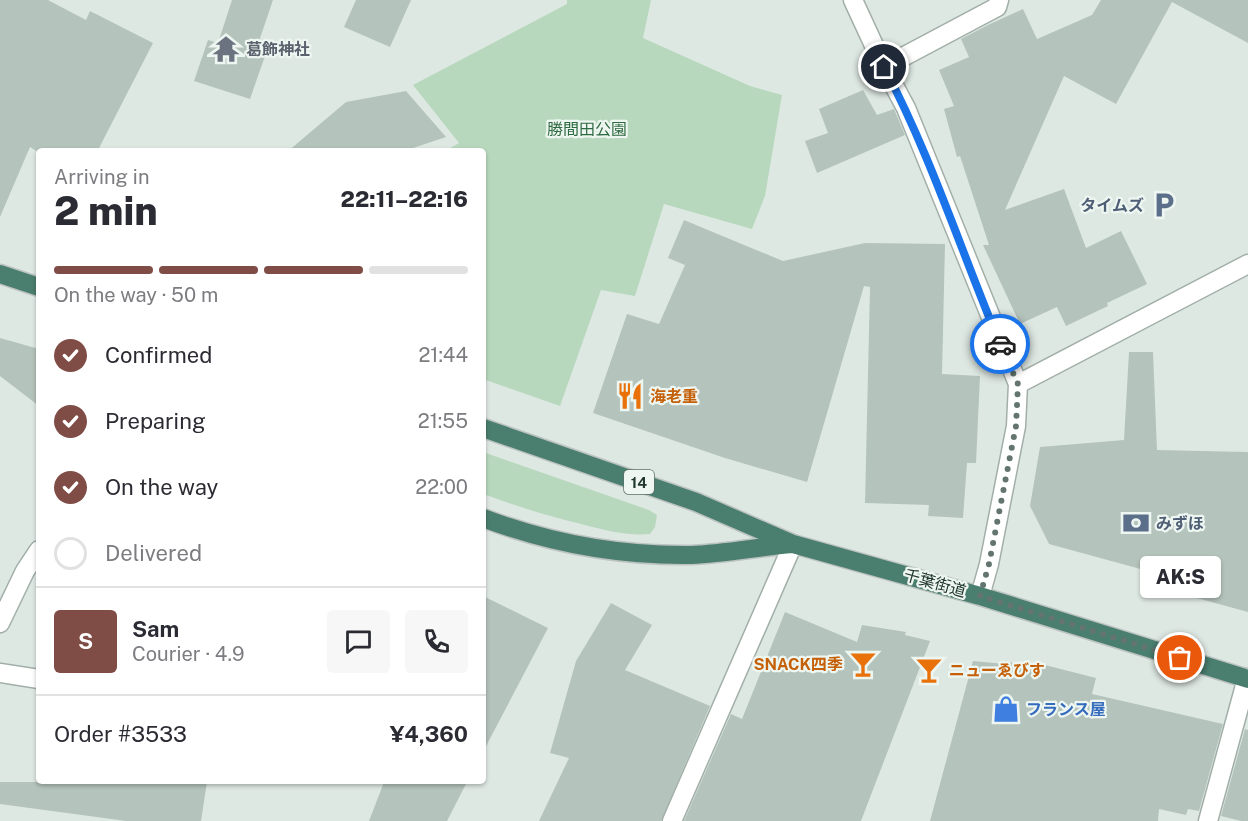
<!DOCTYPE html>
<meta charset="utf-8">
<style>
:root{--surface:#fff;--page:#f7f7f7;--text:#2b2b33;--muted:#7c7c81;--line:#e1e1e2;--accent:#804c46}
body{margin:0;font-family:"Public Sans","Noto Sans JP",sans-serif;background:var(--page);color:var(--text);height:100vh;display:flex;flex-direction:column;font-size:22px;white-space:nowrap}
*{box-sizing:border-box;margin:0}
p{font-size:20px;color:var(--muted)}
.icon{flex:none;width:33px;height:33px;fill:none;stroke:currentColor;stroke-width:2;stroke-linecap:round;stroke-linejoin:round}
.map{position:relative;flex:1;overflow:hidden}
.drawer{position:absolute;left:36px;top:148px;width:450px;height:636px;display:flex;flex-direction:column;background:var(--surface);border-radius:6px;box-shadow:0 2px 4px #0004}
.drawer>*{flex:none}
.pin{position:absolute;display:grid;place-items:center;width:51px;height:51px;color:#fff;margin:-26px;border:3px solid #fff;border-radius:50%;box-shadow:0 2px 6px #0007}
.courier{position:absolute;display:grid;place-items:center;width:60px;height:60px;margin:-30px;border:4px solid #1a73e8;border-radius:50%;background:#fff;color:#222;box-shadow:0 2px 8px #0007}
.bubble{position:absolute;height:42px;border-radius:6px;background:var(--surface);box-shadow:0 2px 4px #0004;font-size:20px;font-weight:800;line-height:42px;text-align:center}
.head em{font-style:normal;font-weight:800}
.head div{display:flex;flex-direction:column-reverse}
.head{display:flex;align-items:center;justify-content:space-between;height:102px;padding:0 18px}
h1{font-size:39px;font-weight:800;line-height:45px}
.bar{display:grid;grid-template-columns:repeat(4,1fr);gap:9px 6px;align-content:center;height:72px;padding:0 18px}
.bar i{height:8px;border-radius:4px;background:var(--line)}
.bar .current{background:var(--accent)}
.bar p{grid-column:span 4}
.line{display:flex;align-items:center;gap:15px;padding:0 18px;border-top:2px solid var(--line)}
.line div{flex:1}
.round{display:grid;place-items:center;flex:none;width:63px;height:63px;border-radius:6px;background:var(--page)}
ol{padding:0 18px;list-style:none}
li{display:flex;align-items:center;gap:18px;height:66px}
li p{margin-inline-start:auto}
li .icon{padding:6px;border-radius:50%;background:var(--accent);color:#fff;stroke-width:4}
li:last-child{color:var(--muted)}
li i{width:33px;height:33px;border:3px solid var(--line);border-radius:50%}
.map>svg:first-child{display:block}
.green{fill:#b8d8be}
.building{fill:#b4c3bc}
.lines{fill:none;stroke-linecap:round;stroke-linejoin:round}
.service-casing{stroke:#a2afa9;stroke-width:21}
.minor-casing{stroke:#a2afa9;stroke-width:21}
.trunk-casing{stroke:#bcc3c1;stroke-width:21}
.service{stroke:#fff;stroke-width:18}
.minor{stroke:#fff;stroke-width:18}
.trunk{stroke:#4a7e6e;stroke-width:18}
.done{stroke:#63756e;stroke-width:6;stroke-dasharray:0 10.8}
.route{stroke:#1a73e8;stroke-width:8}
.labels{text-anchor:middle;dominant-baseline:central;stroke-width:4.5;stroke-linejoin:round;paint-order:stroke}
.shield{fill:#eef6f1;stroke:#5e7069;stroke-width:1.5}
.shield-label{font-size:15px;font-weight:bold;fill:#21372f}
.worship-label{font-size:16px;font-weight:bold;fill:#5b616d;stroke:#eef6f1;text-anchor:start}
.park-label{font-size:16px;fill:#2e6a41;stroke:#eef6f1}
.service-label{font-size:16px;font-weight:bold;fill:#4e5e75;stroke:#eef6f1;text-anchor:end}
.food-label{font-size:16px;font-weight:bold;fill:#c56008;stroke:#eef6f1;text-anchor:start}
.street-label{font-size:16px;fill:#21372f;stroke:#eef6f1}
.shop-label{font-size:16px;font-weight:bold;fill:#366cbe;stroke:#eef6f1;text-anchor:start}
</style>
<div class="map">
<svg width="1248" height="821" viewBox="0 0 1248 821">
<rect width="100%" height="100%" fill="#dee8e3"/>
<path class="green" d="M567,0H651L643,38L750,86L782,95L765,196L752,229L664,204L635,296L601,290L560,406L483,379V152L445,151L459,143L413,85L567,4Z
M483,452L649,510L657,515L655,527L650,534C626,536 604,530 581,524C548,516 516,506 483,494Z"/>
<path class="building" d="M0,0H48L86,20L90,11L153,43L97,152H38L30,147L0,217Z
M232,0H273L255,53L265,56L250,99L194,81L208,40L218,43Z
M356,0H411L390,47L344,27Z
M1101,0H1248V43L1172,2L1116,104L1064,76L1005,210L1064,189L1086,248L1121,231L1147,284L1107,303L1108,306L1066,326L1057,307L1020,324L983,245H989L960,156L957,157L944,109L954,106L939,70L969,57L961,39L990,24L1023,9L1037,39L1092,15Z
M863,90L877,115L894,109L905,135L817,173L805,141L828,133L819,109Z
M406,91L446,137L401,152H287L346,102Z
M684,220L783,261L865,243L945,244L942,374L980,376L976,463H967L963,518L928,516L929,505L865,503L870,287L864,286L807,482L725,458L593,413L627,314L659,324L685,265L668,258Z
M0,338L39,349V406L0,376Z
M1129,352H1153L1157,450L1248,452V612L1193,597L1188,582L1049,544L1030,506L1040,447L1124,440Z
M483,596L548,628L483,752Z
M611,603L652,625L625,670L710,706L661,821H539L569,758L550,753L576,661Z
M785,612L857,642L862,625L906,632L905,635L930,641L861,821H684L731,714L742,719Z
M973,661L1005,664V661L1040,669L1041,664L1096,678L1092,694L1223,724L1199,811L1188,809L1186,815L1159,809L1158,821H930Z
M1245,729L1248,730V821H1241L1221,816Z
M0,782H207L201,821H126L0,804Z
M384,782H467L447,821H369Z"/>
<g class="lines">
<defs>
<path id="service" d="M884,67L997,7L999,0
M0,623L25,571L39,550
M0,673L39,679"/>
<path id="minor" d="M853,0L884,67L906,108L1018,384L1016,426L989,564L980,596
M1018,384L1248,264
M672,821L793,544
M1208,821L1247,678"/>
<path id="trunk" d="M0,274L39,287
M483,428L696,502L793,544L980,596L1248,679
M483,518C549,543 620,556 691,555C724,554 758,547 792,544"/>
</defs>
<use href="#service" class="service-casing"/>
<use href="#minor" class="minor-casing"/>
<use href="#trunk" class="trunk-casing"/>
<use href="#service" class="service"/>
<use href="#minor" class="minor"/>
<use href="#trunk" class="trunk"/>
</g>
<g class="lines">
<path class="done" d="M1000,344L1018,384L1016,426L989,564L980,596L1180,658"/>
<path class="route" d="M884,67C931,156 961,251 1000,344"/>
</g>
<defs>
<symbol id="temple-bare" viewBox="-9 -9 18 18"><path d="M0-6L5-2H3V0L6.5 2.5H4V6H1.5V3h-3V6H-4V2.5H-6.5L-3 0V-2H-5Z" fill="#6b7280" stroke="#eef6f1" stroke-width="2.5" paint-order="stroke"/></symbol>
<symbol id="parking-bare" viewBox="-9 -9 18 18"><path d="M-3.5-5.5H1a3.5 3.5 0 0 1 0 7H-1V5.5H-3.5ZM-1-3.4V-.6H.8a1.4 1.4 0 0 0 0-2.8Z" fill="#5c6f8a" stroke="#eef6f1" stroke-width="2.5" paint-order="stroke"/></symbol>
<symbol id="restaurant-bare" viewBox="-9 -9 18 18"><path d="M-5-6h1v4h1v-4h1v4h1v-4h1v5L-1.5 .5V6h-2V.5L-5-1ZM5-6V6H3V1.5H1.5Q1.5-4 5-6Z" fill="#e8710a" stroke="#eef6f1" stroke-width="2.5" paint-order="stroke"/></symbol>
<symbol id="bank-bare" viewBox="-9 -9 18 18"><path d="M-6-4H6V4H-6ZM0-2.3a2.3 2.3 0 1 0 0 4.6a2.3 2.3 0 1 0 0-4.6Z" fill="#5c6f8a" stroke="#eef6f1" stroke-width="2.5" paint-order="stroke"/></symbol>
<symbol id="bar-bare" viewBox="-9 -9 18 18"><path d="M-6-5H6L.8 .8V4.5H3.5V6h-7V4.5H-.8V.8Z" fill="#e8710a" stroke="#eef6f1" stroke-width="2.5" paint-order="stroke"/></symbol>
<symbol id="shop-bare" viewBox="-9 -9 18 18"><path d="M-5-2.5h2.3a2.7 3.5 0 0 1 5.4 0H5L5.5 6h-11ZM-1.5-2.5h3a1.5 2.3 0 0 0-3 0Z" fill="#3f7fe0" stroke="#eef6f1" stroke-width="2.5" paint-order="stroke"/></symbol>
</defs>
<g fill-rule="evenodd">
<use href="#temple-bare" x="207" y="30" width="38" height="38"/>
<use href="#parking-bare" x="1145" y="186" width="38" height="38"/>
<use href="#restaurant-bare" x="611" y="377" width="38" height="38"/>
<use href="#bank-bare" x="1117" y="504" width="38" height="38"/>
<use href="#bar-bare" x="844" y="645" width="38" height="38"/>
<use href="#bar-bare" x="910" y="651" width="38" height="38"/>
<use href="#shop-bare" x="987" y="690" width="38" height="38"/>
</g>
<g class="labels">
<rect class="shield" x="624" y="470" width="30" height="24" rx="4.5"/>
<g class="shield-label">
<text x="639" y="482">14</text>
</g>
<g class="worship-label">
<text x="246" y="49">葛飾神社</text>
</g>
<g class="park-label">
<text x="587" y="129">勝間田公園</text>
</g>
<g class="service-label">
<text x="1144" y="205">タイムズ</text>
<text x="1156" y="523" text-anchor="start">みずほ</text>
</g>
<g class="food-label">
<text x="650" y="396">海老重</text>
<text x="843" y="664" text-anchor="end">SNACK四季</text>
<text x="949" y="670">ニューゑびす</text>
</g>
<g class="street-label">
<text transform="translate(935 583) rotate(16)">千葉街道</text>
</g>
<g class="shop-label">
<text x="1026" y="709">フランス屋</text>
</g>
</g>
</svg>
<div class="pin" style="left:1180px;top:658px;background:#ea580c"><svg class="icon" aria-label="bag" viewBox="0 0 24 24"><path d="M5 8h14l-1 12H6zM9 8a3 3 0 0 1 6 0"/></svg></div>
<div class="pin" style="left:884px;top:67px;background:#1f2937"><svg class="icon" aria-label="home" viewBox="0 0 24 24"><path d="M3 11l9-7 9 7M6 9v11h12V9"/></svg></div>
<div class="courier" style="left:1000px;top:344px"><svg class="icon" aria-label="car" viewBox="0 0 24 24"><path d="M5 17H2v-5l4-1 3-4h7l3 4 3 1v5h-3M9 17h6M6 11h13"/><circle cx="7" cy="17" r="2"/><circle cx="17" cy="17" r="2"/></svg></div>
<div class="bubble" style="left:1140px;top:556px;width:81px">AK:S</div>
<section class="drawer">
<div class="head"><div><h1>2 min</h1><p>Arriving in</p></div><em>22:11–22:16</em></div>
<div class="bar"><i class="current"></i><i class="current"></i><i class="current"></i><i></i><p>On the way · 50 m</p></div>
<ol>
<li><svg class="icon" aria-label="check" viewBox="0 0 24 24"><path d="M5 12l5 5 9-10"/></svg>Confirmed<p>21:44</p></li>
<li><svg class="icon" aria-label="check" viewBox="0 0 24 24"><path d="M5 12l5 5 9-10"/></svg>Preparing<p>21:55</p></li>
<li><svg class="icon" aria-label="check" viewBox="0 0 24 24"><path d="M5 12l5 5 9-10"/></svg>On the way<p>22:00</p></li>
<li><i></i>Delivered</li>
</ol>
<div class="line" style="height:108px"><b class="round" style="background:var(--accent);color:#fff">S</b><div><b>Sam</b><p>Courier · 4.9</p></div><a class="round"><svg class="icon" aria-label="chat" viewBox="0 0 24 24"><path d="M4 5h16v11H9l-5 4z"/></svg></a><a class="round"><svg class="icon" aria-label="phone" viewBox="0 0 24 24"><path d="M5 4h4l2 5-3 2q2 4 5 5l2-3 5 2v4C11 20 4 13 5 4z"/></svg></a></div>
<div class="line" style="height:78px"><div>Order #3533</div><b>¥4,360</b></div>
</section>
</div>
